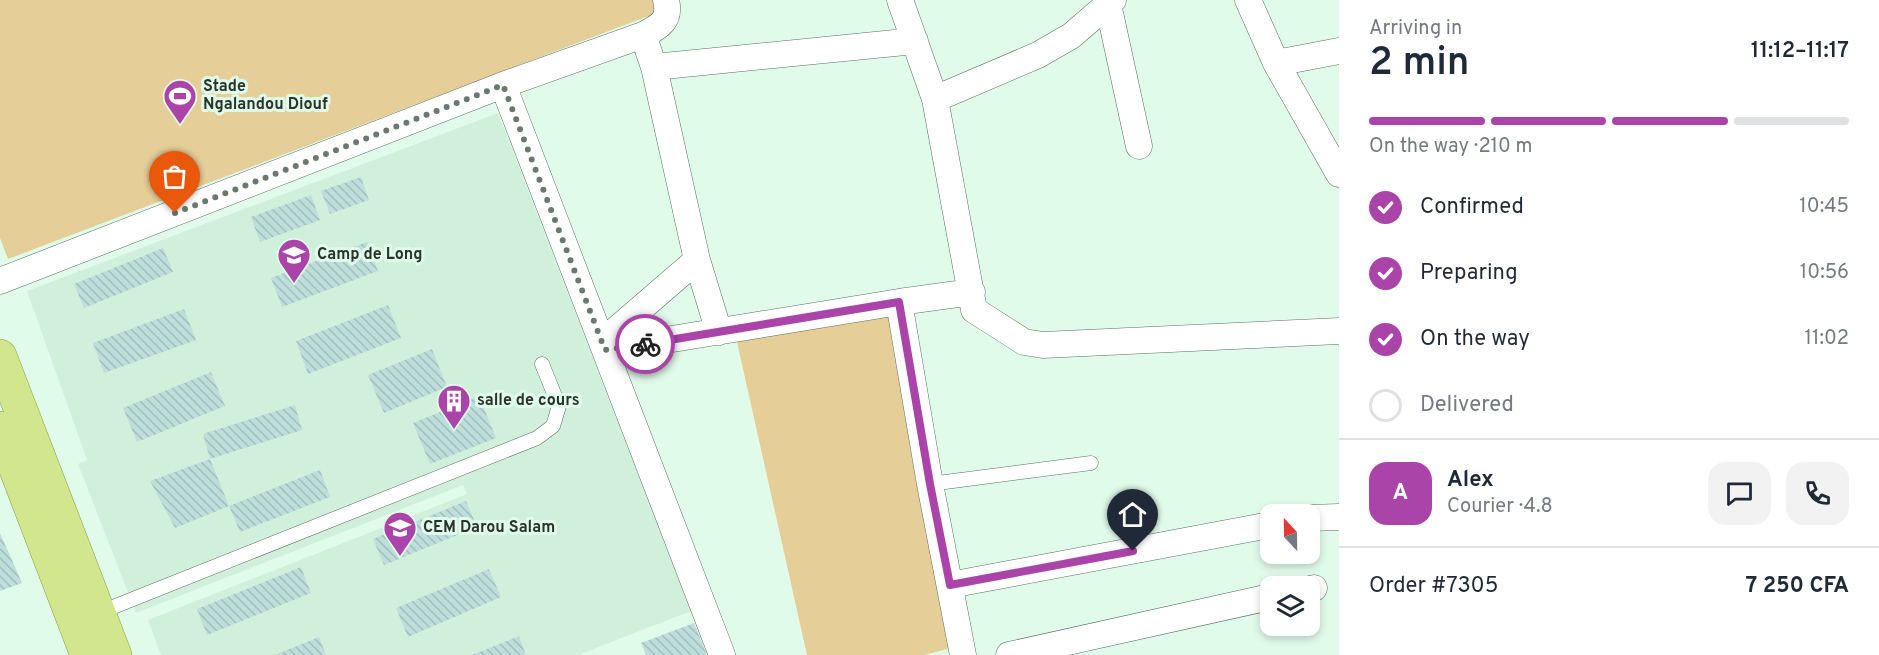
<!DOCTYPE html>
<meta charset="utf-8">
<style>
:root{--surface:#fff;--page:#f2f2f3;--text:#1f2937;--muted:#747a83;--line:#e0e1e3;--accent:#ab44a9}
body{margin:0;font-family:Overpass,sans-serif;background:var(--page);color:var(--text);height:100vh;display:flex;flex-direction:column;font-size:22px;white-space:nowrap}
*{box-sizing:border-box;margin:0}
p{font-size:20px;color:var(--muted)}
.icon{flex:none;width:33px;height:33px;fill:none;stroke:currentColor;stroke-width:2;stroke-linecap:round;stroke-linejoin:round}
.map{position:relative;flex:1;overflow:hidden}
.panel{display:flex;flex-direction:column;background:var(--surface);width:540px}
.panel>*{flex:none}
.needle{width:39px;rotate:338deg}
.tools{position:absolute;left:1260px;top:504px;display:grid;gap:12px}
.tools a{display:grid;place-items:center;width:60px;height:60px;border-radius:12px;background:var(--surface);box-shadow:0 3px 9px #0003;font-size:30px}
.pin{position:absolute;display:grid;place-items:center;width:51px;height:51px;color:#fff;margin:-62px -26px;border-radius:50% 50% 50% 0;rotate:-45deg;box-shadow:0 0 6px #0007}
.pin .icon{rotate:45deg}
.courier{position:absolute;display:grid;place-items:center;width:60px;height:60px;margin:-30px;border:4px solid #ab44a9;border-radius:50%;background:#fff;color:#222;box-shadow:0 2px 8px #0007}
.overview em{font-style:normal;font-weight:600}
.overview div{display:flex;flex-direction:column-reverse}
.overview{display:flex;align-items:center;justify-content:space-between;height:102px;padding:0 30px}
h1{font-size:39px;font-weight:600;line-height:45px}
.bar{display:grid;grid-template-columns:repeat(4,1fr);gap:9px 6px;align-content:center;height:72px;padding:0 30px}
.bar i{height:8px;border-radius:4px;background:var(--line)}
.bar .selected{background:var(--accent)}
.bar p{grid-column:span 4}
.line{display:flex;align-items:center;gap:15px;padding:0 30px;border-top:2px solid var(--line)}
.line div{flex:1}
.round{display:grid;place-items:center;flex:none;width:63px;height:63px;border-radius:18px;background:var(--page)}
ol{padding:0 30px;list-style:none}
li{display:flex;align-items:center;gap:18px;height:66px}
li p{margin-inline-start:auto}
li .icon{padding:6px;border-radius:50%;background:var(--accent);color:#fff;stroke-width:4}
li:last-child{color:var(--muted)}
li i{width:33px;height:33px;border:3px solid var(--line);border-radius:50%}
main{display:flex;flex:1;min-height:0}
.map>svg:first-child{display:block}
.built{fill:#d1f0db}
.pitch{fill:#e5ce98}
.building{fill:url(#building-back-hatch)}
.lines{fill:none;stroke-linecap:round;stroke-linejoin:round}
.service-casing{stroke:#596f61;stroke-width:15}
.minor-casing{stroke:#596f61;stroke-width:27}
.primary-casing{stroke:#849d3a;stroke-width:34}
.service{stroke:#fff;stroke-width:14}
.minor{stroke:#fff;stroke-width:26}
.primary{stroke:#d2e68d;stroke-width:33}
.done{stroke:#6a7a6f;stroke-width:6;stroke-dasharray:0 10.8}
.route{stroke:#ab44a9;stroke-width:8}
.labels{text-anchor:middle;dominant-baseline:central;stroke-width:6;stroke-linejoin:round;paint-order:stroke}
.poi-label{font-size:16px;font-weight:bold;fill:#2a342d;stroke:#e1fbea;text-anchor:start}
</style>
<main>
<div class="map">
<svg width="1339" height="655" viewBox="0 0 1339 655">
<defs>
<pattern id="building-back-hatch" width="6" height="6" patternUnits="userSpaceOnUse" patternTransform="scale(1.5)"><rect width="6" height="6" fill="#bededc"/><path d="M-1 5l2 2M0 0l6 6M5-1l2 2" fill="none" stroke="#a3bfbd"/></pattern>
</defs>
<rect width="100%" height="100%" fill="#e1fbea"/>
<path class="built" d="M498,113L691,611L578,655H161L148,620L467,494L463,485L136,613L78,464L87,460L27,291Z"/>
<path class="pitch" d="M0,0H656L659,12L8,259L0,238Z
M899,305L963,645L924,655H807L735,333Z"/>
<path class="building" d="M361,177L369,200L330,214L321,191Z
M311,195L320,220L260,242L251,217Z
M367,242L378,271L282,307L271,278Z
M163,248L173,272L84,308L74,284Z
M388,305L401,338L308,374L296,341Z
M184,309L196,340L104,373L93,343Z
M432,349L447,387L384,413L368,375Z
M211,372L225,406L137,442L123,408Z
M479,396L496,438L430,464L413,423Z
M295,405L302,430L210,459L203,434Z
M210,459L229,506L320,470L330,497L240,532L229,506L175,528L150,481Z
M466,501L477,527L384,565L373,539Z
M0,533L22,583L0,591Z
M301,567L311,593L207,635L197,609Z
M489,569L501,597L408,637L396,608Z
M694,623L707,655H646L641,643Z
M519,636L526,655H472Z
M319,637L326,655H275Z"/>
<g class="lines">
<defs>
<path id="service" d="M930,484L1091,463
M98,613L537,438L553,426L559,406L542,364"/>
<path id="minor" d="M900,0L935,99L974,310L1024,342L1043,345L1339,331
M1248,0L1276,63L1339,174
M1108,4L1139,146
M643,35L654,67L697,260L719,332
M1276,63L1339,51
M654,67L915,41
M503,85L722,655
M935,99L1038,55L1071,36L1113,0
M0,281L503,85L643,35C660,26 671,21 666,0
M899,302L930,484L963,655
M602,342L697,260
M605,350L899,302L972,292
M1310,518L1339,517
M950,585L1270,525
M1310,589L1314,588
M1009,655L1270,597"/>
<path id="primary" d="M0,356L115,655
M0,428L87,655"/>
</defs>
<use href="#service" class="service-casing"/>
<use href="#minor" class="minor-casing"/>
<use href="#primary" class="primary-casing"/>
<use href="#service" class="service"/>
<use href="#minor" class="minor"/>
<use href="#primary" class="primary"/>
</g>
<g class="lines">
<path class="done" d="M175,213L503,85L605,350L645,344"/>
<path class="route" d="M645,344L899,302L930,484L950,585L1133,551"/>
</g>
<defs>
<symbol id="stadium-pin" viewBox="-11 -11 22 30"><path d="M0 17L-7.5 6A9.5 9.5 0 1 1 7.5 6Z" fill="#ab44a9" stroke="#e1fbea"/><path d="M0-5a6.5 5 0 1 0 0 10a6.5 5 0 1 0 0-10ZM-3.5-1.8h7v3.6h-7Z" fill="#fff"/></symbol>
<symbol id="school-pin" viewBox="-11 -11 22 30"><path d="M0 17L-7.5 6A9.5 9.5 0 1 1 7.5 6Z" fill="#ab44a9" stroke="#e1fbea"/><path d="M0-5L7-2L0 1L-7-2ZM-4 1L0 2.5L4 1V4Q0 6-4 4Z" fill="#fff"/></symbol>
<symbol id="building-pin" viewBox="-11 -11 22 30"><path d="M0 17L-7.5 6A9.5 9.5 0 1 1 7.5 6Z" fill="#ab44a9" stroke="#e1fbea"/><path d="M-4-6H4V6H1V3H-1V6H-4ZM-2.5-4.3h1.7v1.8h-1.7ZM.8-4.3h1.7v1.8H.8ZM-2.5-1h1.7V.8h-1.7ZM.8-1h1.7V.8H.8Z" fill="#fff"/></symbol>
</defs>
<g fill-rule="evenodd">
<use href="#stadium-pin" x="161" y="77" width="38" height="52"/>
<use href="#school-pin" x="275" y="236" width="38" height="52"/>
<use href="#building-pin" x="435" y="382" width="38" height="52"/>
<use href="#school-pin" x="381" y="509" width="38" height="52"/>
</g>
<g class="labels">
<g class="poi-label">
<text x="203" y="87">Stade<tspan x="203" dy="18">Ngalandou Diouf</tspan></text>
<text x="317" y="255">Camp de Long</text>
<text x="477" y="401">salle de cours</text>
<text x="423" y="528">CEM Darou Salam</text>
</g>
</g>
</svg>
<div class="tools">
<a><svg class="needle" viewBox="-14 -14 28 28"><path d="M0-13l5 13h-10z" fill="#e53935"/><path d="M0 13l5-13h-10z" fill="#747a83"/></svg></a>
<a><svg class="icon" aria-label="layers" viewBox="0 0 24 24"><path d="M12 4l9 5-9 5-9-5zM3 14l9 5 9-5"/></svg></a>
</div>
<div class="pin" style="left:175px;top:213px;background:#ea580c"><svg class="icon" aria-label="bag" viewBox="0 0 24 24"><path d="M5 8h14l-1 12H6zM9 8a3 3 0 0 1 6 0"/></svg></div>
<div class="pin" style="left:1133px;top:551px;background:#1f2937"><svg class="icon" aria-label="home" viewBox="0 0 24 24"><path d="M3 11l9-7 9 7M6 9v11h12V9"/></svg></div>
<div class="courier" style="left:645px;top:344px"><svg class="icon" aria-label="bike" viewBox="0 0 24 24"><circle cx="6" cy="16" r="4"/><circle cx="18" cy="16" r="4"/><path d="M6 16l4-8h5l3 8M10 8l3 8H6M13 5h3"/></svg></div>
</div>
<section class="panel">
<div class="overview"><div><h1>2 min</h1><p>Arriving in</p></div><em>11:12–11:17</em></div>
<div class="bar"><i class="selected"></i><i class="selected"></i><i class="selected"></i><i></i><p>On the way · 210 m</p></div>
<ol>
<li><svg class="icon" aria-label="check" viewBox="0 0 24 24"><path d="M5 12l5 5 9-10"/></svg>Confirmed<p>10:45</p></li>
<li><svg class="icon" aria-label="check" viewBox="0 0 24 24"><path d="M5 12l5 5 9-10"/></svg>Preparing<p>10:56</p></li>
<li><svg class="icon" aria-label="check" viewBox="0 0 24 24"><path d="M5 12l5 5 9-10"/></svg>On the way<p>11:02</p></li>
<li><i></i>Delivered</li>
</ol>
<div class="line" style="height:108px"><b class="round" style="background:var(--accent);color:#fff">A</b><div><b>Alex</b><p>Courier · 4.8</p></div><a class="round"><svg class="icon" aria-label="chat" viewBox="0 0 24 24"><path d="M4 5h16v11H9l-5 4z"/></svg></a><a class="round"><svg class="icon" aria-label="phone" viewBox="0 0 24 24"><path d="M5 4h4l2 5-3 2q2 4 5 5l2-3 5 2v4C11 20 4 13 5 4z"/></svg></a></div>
<div class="line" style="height:78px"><div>Order #7305</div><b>7 250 CFA</b></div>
</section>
</main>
